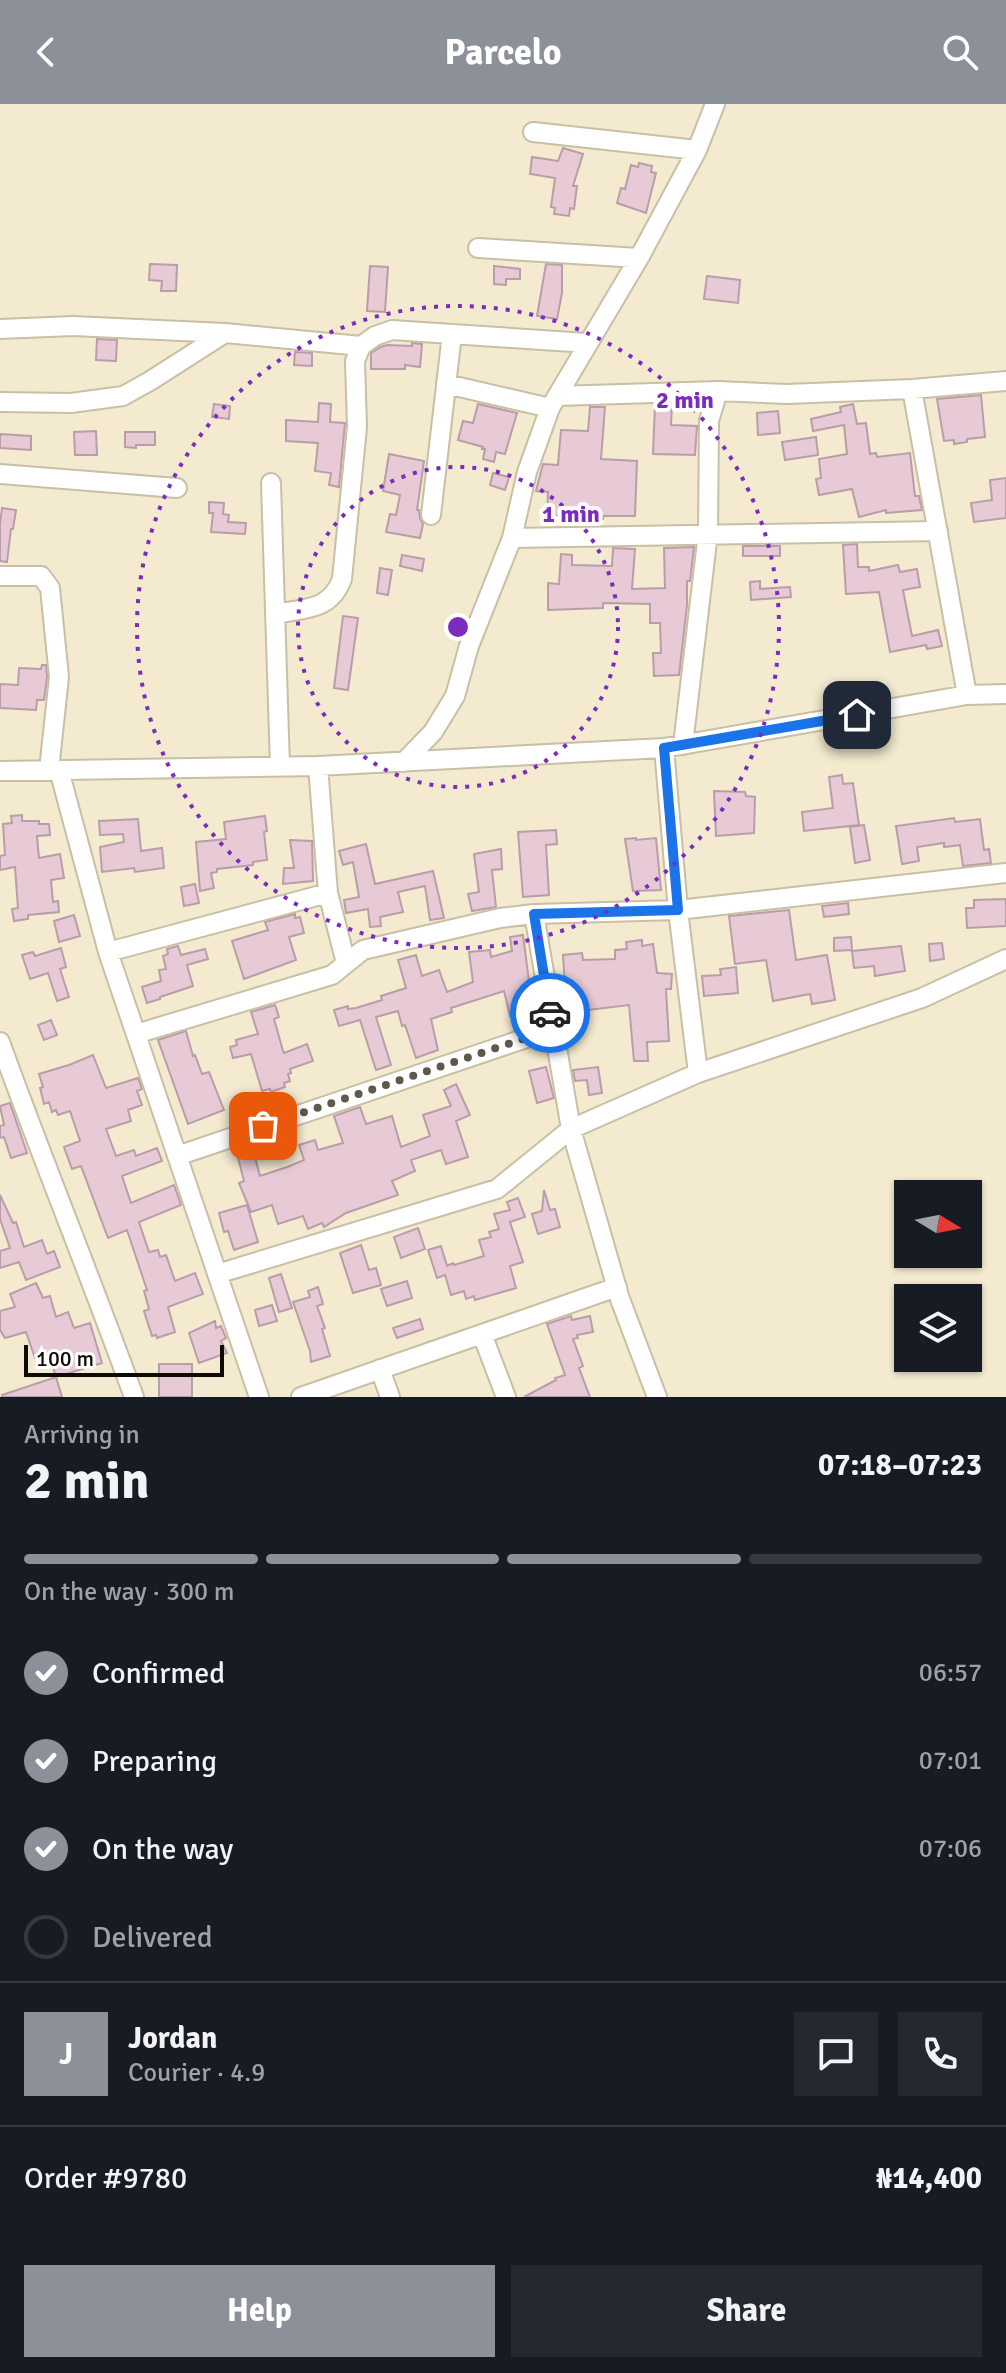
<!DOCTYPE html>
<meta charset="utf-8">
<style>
:root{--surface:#171b24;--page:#242831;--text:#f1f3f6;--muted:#9ea1a6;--line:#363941;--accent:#8c9099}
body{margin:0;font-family:Signika,sans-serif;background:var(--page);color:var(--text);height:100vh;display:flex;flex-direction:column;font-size:30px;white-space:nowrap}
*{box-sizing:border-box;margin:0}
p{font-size:26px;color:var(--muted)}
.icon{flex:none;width:44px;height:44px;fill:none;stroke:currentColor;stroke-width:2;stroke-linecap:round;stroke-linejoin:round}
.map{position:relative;height:1293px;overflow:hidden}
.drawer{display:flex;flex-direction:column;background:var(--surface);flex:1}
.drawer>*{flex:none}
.needle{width:52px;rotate:100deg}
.tools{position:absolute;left:894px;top:1076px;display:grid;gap:16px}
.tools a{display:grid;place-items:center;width:88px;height:88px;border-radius:0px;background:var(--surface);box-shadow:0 2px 6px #0004;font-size:40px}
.scale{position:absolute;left:24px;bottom:20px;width:200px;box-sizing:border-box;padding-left:8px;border:4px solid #0e0b04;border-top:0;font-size:22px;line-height:28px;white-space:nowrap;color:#0e0b04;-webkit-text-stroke:6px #fff;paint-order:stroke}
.pin{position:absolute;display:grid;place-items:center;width:68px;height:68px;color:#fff;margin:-34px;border-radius:16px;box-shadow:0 4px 12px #0006}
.courier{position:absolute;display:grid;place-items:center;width:80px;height:80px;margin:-40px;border:6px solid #1a73e8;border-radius:50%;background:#fff;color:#222;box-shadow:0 2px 10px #0007}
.overview em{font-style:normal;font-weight:700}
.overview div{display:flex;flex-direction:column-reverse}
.overview{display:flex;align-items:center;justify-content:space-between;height:136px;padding:0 24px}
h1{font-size:52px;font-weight:700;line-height:60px}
.bar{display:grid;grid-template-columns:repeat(4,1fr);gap:12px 8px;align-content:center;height:96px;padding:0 24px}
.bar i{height:10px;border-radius:6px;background:var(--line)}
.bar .current{background:var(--accent)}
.bar p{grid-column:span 4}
.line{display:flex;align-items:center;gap:20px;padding:0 24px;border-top:2px solid var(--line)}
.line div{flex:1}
.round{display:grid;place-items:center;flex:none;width:84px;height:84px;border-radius:0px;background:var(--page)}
ol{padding:0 24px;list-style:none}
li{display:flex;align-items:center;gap:24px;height:88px}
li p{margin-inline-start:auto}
li .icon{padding:8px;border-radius:50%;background:var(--accent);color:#fff;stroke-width:4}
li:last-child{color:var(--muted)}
li i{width:44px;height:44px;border:4px solid var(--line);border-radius:50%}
.cta{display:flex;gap:16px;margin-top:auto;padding:16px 24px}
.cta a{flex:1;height:92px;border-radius:0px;background:var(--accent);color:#fff;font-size:32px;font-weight:700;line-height:92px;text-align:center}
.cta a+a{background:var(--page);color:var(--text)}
header{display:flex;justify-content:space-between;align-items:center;height:104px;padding:0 24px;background:var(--accent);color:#fff;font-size:36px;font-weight:700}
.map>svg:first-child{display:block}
.building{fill:#e7cad5;stroke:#b99da9;stroke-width:2}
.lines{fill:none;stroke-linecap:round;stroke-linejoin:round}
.minor-casing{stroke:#c8bfa5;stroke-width:22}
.minor{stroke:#fff;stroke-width:18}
.done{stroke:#5e594b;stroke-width:8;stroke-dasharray:0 14.4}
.route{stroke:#1a73e8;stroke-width:10}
.ring{fill:none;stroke:#7b2cbf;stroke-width:4;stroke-dasharray:4 8}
.centre{fill:#7b2cbf;stroke:#fff;stroke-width:4}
.ring-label{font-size:24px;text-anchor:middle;font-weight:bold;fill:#7b2cbf;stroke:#fff;stroke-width:8;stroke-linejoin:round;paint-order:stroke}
</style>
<header><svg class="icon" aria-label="back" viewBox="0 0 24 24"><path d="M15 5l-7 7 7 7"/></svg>Parcelo<svg class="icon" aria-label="search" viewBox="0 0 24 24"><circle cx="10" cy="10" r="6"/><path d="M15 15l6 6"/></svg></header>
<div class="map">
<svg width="1006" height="1293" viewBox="0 0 1006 1293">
<rect width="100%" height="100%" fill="#f3ead0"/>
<path class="building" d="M563,44L583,50L573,82H577L574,105L570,104L569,112L554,110L555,104L551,103L555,74L530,70L532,53L558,57Z
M639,59L652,62L651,68L656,69L646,109L617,99L621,84L625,85L631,61L638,63Z
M150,160L177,161L176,187H161L162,177L149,176Z
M546,160L562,161V189L557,215L537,212Z
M370,162L388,163L385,208L367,207Z
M494,162L520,165V175H506V181L494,180Z
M707,172L740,176L738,199L704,195Z
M97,235L117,236L116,257L96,256Z
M412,239L422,240L420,263L405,261V265H371V249L381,243L387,241L412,242Z
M295,248L312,249V262L294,261Z
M981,291L985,333L967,335V338L954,340V336L944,337L937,295Z
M319,299L331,300L330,318L345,319L339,383L329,381L331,369L315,367L318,339L286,337V316L318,318Z
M214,300L230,302L229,315L212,313Z
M478,300L517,309L505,350L496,348L494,358L483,355L485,345H482L483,343L458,336L463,317L473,319Z
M672,300L671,321L697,322L695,351L653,350L655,301Z
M853,300L857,320L866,319L870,350L876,349L877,353L910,349L915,392H919L922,406L886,409V406L859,413L852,385L819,391L816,375L821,374L819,355L847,350L844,321L813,327L811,315L841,308L840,303Z
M590,303H605L601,355L637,357L635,412H603V415L547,411L548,388L536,387L543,360L558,361L561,326L588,327Z
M778,307L780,329L758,331L757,309Z
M96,327L97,351H75L74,328Z
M125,328H155V341H136V344L125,343Z
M0,330L31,332V346L0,344Z
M816,333L818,351L785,356L782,338Z
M389,350L424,357L417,406H419L420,415L423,420L420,434L386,428L390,410L396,411L400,391L383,387Z
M493,369L509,373L505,386L490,381Z
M1006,374V414L974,418L971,399L992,396L990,376Z
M209,398L224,399L223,410L229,411L228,418L246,419L245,430L211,428L213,409H209Z
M2,404L16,406L13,425H11L7,458L0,457V420Z
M857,440L858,463H869V467L898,461L900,468L917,465L920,483L903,486L912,532L938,526L942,542L927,545L926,541L890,548L879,488L846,490L843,441Z
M743,442H780V452H743Z
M694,443L690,477H687V501L679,571L654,572L653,549H661L660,519H650V500L603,499V504L548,506V479L559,480L561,450L572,451V461L612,462L613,444L635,445L632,485L665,484L664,444Z
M402,451L424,455L422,467L400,462Z
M380,464L392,466L388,491L377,489Z
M760,477V485L790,483L791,493L751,496L750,478Z
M343,512L358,514L348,586L334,584Z
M42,561H46L47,573L44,596H37L36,606L0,604V580L18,581L19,564L41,565Z
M842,671L843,680L853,679L859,721L804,727L802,708L833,704L829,673Z
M714,687L745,688L746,692L755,693L754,729L716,732Z
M22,711V717H39V720H49L50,731L37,732L39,754L60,750L64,774L51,776L53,798L58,797L59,808L28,811V815L14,817L12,805L18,804L15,763L0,766V752L5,751L3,720L12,719L11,712Z
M265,712L267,727L264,728L267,756L253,758V761L217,765V768L211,769L214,784L200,787L196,738L226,735L224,718Z
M954,714L955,718L980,715L984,746L989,745L991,759L963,762L960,741L944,743V739L917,743L919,757L902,760L896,722Z
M138,715L141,747L162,744L164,764L135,768L134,764L102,768L100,743L124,738L123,730L100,731L99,717Z
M864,721L870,756L855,759L850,723Z
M556,726L557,740L546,741L549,791L523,793L518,728Z
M636,734V736L656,734L661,786L633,787L625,735Z
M290,736L312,737L313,777L283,780L284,764H294Z
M366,740L375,780L433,767L444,814L430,816L425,782L398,788L403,808L380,813L381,822L370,823L368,805L346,809L344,796L359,793L353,758L343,761L339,747Z
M501,745L502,765L492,766L496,803L472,807L468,790L479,788L474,750Z
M195,780L199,799L184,802L181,783Z
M1006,795V822L967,824L966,804H974V796Z
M848,799L849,810L824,813L822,802Z
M789,806L796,856L827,851L835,896L812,900L810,890L773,897L766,856L735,860L729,812Z
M295,810V814L300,813L304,829L289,833L296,856L244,875L232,837L268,826L265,818Z
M74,811L80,832L59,838L54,817Z
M523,831L530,885L534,884L538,905L510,912L504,887L451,904L452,908L431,915L438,946L416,954L405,921L402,922L398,907L376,913L391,961L376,966L360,916L339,922L334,906L348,902V905L356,904L382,896L381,892L406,884L398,856L416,851L422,872L439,866L447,888L473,878L469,848L490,846L491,853L512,847L510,833Z
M851,833L852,846L834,847V834Z
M642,836V842L653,840L657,869L672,870L671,885H666L669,937L647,938L648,957H634L629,901L588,906L578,910V913L564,915L559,883L565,882L563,851L582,849L583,856L615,855V846L627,845L626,838Z
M942,839L944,855L930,857L929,840Z
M178,842L181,851L205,845L208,855L187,861L193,882L160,893V895L147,899L142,883L161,877L159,866L166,865L163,852L168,850L167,845Z
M901,842L905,867L875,872L874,862L854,864L852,847Z
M61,844L66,863L60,865L69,893L57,897L48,869L30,875L22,851L33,848L35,852Z
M736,863L738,889L704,892L702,872L721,871L720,865Z
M275,901L279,913L274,915L283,947L284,949L307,940L313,957L290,965L291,969L288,970L290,977L284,979L285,983L271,988L270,985L262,987L251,950L233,954L230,943L237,941L236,936L258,930L251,908Z
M51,916L57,931L44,936L38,921Z
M186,927L193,952L195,951L202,970L209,968L224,1006L188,1020L158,936Z
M93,951L106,984L138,974L142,985L137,987L142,1001L128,1006L131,1017L106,1025L116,1052L134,1046L136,1052L157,1044L162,1057L122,1072L131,1099L174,1081L181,1101L139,1118L149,1148L158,1146L160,1153L166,1151L175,1177L195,1169L203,1190L168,1203L175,1228L157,1234L156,1231L152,1232L144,1207L149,1205L144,1187L147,1186L127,1126L108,1134L81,1062L72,1065L64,1043L80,1037L70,1007L58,1011L56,1006L52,1008L49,998L44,1000L40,984L43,983L39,970L69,961Z
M546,963L554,994L537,999L529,967Z
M598,963L602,989L589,991L587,976L575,977L573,966Z
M456,980L470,1011L456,1017L468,1053L446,1060L441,1046L411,1056L415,1067L392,1077L398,1091L346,1109L324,1123L322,1119L308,1125L303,1112L278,1120L272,1101L251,1108L239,1079L244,1077L236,1046L252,1042L260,1072L287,1063L304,1056L299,1041L315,1036L318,1046L343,1039L334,1012L360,1003L366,1020L392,1012L401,1043L430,1032L423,1011L451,1002L444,986Z
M10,999L27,1049L11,1054L4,1033L0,1034V1022L4,1021L0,1002Z
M544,1086L550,1106L555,1105L560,1123L538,1130L532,1110L542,1107Z
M0,1091L13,1119L16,1118L24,1143L42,1136L47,1150L54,1147L60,1163L26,1176L19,1158L0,1164V1147L10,1144L0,1115Z
M518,1094L525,1113L510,1118L523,1158L510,1162L516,1184L475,1196L474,1192L466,1195L464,1187L451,1191L445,1171L437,1174L428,1146L441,1142L447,1162L453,1159L454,1161L484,1152L479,1136L491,1133L489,1128L499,1125L494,1110L510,1106L507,1098Z
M247,1101L258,1138L234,1146L228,1127L224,1128L219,1109Z
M418,1124L425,1145L401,1154L394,1133Z
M361,1141L369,1166L376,1164L381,1181L353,1189L340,1149Z
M281,1170L292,1204L279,1208L269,1174Z
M407,1177L412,1194L387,1202L381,1185Z
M36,1179L43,1194L50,1192L56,1213L68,1208L74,1224L90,1219L102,1259L56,1273L49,1250L35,1254L26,1228L5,1234L0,1226V1207L15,1203L10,1190Z
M318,1183L323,1200L317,1202L325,1224L322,1225L330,1252L311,1258L310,1247L293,1198L310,1193L308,1187Z
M272,1201L277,1217L259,1222L255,1206Z
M571,1212L572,1216L590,1212L593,1228L577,1231L578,1234L573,1235L583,1262L579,1264L590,1293H524L556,1276L555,1274L565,1271L547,1220Z
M420,1215L423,1225L397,1234L393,1224Z
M215,1217L216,1224L221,1222L226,1234L221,1237L227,1249L199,1259L189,1229Z
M159,1260H192V1293H159Z
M56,1273L62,1293H2V1291Z"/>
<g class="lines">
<defs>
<path id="minor" d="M533,28L697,46
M478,144L639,154
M0,225L73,222L225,229L361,242
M446,280L550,304
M912,285L967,591
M557,292L718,287L787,290L912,285L1006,277
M0,298L71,299L123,292L150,277L225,229
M0,370L177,384
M271,379L280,663
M431,411L452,230
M512,434L527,368L550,304L639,154L697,46L715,0
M0,472H41L50,484L59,573L49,666
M275,510C305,504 330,507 342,475L357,323L355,257L361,242L375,232L392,226L587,239
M683,641L708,429L709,317L718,287
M664,644L678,806L698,969
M404,658L433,628L455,592L469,542L512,434L938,427
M318,662L328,789L346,859
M59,666L108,848
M0,667L318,662L664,644L967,591L1006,590
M534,810L571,1025L620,1195L657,1293
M136,930L332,871L363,846L500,814L534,810L678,806L1006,769
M0,938C43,1057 91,1174 134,1293
M177,1052L553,925
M217,1170L497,1085L571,1025L698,969L922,894L1006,855
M482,1230L506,1293
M380,1265L390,1293
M259,1293L108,848L328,789
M301,1293L617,1183"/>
</defs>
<use href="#minor" class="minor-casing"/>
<use href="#minor" class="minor"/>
</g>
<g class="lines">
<path class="done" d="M263,1022L553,925L550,909"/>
<path class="route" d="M550,909L534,810L678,806L664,644L857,611"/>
</g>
<g class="ring">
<circle cx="458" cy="523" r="160"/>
<circle cx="458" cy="523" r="321"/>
</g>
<circle cx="458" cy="523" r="12" class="centre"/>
<g class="ring-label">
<text x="685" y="304">2 min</text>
<text x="571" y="418">1 min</text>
</g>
</svg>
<div class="tools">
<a><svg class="needle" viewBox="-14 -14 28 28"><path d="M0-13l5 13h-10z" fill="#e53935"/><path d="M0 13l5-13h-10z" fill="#9ea1a6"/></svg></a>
<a><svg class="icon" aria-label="layers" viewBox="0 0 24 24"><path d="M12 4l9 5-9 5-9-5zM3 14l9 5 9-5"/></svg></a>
</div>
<div class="scale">100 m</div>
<div class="pin" style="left:263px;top:1022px;background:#ea580c"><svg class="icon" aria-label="bag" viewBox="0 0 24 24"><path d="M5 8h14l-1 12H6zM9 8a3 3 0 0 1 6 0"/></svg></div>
<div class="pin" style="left:857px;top:611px;background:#1f2937"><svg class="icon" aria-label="home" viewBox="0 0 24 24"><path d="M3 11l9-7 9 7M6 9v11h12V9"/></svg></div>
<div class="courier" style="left:550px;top:909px"><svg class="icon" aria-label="car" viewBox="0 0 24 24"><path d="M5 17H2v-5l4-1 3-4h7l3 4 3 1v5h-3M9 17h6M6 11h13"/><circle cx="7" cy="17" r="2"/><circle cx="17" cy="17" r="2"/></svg></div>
</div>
<section class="drawer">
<div class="overview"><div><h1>2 min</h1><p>Arriving in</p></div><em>07:18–07:23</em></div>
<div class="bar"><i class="current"></i><i class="current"></i><i class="current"></i><i></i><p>On the way · 300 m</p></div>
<ol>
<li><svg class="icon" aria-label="check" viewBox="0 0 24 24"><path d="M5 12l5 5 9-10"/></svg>Confirmed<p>06:57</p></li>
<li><svg class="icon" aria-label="check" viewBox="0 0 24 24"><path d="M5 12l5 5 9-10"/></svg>Preparing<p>07:01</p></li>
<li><svg class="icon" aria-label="check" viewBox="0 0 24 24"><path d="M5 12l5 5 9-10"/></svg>On the way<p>07:06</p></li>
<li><i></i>Delivered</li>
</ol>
<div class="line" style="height:144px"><b class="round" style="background:var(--accent);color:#fff">J</b><div><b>Jordan</b><p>Courier · 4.9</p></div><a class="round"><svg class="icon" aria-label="chat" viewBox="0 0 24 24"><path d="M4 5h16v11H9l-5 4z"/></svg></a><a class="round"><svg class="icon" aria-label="phone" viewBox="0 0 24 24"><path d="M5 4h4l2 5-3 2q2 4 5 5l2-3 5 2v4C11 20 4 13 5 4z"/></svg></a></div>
<div class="line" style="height:104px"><div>Order #9780</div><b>₦14,400</b></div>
<div class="cta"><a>Help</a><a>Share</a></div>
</section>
